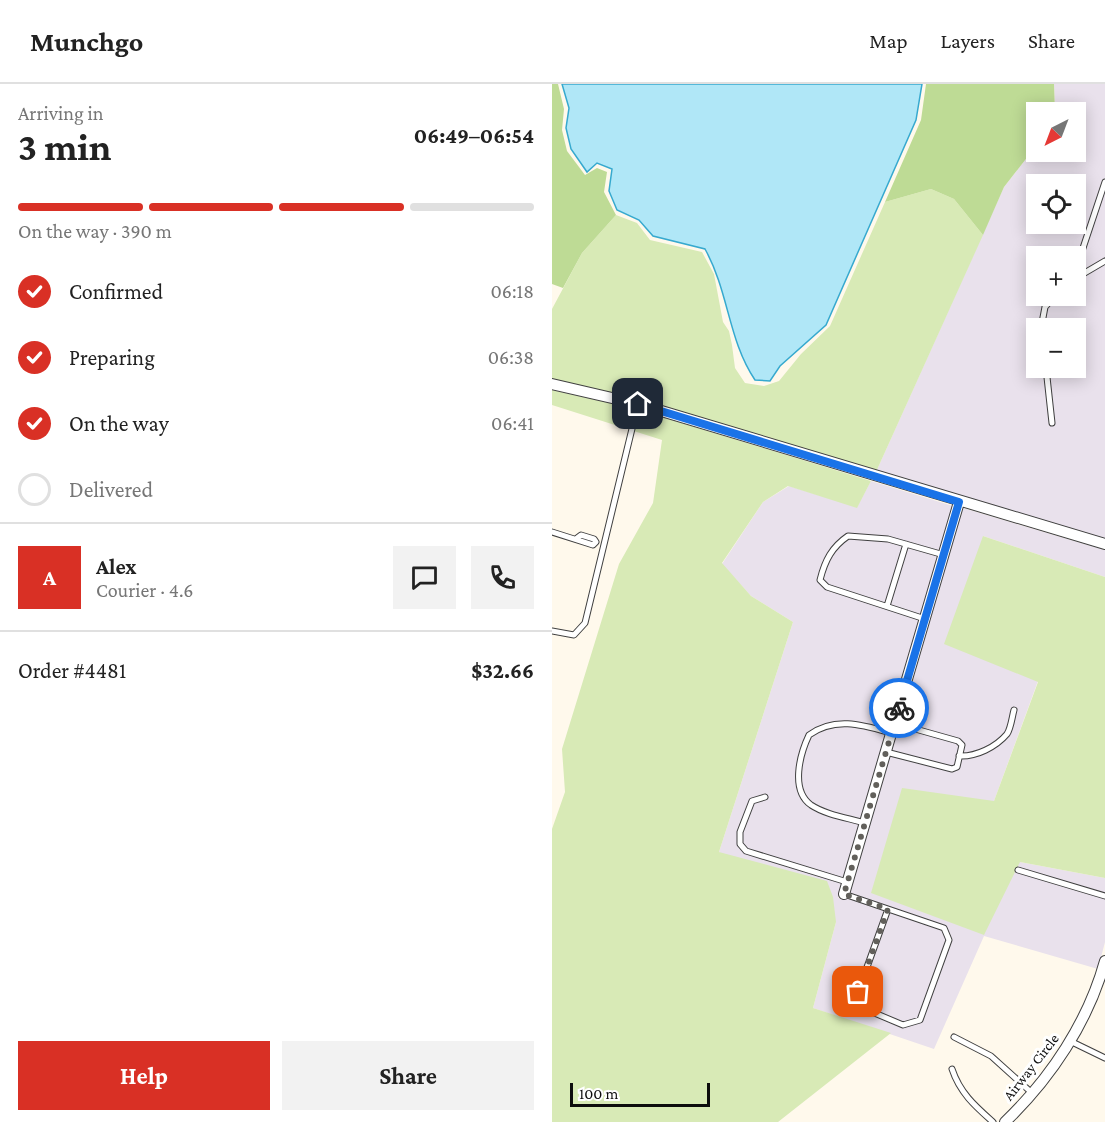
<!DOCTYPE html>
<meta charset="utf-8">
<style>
:root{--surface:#fff;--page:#f2f2f2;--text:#222;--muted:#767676;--line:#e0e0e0;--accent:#d93025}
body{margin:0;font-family:"Crimson Pro",serif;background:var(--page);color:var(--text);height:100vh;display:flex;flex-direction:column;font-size:22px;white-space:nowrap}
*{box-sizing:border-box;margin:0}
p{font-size:20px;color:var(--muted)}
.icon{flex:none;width:33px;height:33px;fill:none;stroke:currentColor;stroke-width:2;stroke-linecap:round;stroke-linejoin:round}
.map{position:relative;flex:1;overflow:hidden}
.details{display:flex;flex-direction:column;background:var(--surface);width:552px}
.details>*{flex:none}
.needle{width:39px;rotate:222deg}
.tools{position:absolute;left:474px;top:18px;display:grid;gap:12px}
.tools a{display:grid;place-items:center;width:60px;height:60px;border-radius:0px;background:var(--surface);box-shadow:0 3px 15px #0003;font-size:30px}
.scale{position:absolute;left:18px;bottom:15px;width:140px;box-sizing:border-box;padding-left:6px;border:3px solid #0d0d0d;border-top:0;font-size:16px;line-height:21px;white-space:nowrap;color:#0d0d0d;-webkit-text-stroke:4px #fff;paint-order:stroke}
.pin{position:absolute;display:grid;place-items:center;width:51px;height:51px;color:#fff;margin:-26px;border-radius:12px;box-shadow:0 3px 9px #0006}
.courier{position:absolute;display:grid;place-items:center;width:60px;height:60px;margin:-30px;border:4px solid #1a73e8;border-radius:50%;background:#fff;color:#222;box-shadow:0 2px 8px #0007}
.summary em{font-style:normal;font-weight:700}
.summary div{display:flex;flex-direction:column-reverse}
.summary{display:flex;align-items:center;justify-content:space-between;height:102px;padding:0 18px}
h1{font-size:39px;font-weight:700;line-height:45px}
.bar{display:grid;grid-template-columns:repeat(4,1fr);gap:9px 6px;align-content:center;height:72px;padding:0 18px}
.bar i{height:8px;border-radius:4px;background:var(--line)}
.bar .current{background:var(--accent)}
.bar p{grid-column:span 4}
.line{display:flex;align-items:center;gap:15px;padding:0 18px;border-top:2px solid var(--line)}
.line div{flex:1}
.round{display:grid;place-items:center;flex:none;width:63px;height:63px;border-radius:0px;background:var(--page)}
ol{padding:0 18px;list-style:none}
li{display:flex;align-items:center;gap:18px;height:66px}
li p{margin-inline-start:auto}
li .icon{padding:6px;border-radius:50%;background:var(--accent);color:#fff;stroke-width:4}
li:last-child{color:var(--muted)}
li i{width:33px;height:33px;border:3px solid var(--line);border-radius:50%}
.cta{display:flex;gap:12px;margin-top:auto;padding:12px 18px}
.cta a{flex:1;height:69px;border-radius:0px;background:var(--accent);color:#fff;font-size:24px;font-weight:700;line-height:69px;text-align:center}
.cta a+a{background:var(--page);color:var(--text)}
header{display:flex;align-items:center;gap:36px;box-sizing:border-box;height:84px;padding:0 30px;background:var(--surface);border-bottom:2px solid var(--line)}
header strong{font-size:28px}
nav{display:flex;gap:33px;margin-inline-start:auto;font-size:21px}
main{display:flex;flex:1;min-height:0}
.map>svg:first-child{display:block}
.industrial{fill:#e9e1ec;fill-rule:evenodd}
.green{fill:#d8eab6}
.forest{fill:#bedb95}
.water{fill:#b0e7f7;stroke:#36a9cf;stroke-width:1.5}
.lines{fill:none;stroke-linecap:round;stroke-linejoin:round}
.service-casing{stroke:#404040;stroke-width:7}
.minor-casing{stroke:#404040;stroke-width:12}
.service{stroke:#fff;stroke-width:5}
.minor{stroke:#fff;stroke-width:10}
.done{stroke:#62605b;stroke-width:6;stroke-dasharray:0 10.8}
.route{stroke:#1a73e8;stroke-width:8}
.labels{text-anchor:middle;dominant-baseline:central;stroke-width:6;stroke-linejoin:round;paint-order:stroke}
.street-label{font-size:15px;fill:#0d0d0d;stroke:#fff}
</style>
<header>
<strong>Munchgo</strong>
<nav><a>Map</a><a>Layers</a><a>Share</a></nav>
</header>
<main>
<section class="details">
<div class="summary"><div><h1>3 min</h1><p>Arriving in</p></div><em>06:49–06:54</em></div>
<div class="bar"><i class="current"></i><i class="current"></i><i class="current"></i><i></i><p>On the way · 390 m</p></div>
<ol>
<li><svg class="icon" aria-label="check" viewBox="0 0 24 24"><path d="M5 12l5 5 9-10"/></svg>Confirmed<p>06:18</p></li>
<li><svg class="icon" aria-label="check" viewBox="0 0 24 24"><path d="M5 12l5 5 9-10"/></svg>Preparing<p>06:38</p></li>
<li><svg class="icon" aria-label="check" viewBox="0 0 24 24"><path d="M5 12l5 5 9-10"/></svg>On the way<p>06:41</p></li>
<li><i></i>Delivered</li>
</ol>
<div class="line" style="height:108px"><b class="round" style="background:var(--accent);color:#fff">A</b><div><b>Alex</b><p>Courier · 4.6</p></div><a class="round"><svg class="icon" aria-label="chat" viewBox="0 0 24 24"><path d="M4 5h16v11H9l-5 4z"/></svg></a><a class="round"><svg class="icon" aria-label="phone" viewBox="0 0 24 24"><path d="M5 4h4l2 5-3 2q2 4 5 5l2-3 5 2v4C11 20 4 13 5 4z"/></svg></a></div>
<div class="line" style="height:78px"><div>Order #4481</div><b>$32.66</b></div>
<div class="cta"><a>Help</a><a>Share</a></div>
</section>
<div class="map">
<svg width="553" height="1038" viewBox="0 0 553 1038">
<rect width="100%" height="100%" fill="#fff9ec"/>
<path class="industrial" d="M502,0H553V455L324,388L452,103L484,62V68H524V28H503ZM484,100H524V140H484ZM484,172H524V212H484ZM484,244H524V284H484Z
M319,397L401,422L286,814L296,815L411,424L553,466V493L431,452L486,597L442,717L468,778L553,794V858L546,885L432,852L382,965L261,924L284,838L167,768L241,538L199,512L170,480L211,418L237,402L305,423Z"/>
<path class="green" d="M379,105L402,115L431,151L324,388L88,315L0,295V225L30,169L64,131L85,139L98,156L150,168L162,190L171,238L177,247L180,261L183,284L193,299L212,302L227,297L249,270L278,242L333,118Z
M0,306L84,325L319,397L305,424L236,402L211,418L170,479L199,512L241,538L167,768L275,797L281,813L284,838L261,924L339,949L226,1038H0V745L13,708L10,665L67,480L101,419L110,356L0,321Z
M431,452L553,493V794L468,778L432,851L319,809L350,704L442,717L486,598L392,560Z"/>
<path class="forest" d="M0,0H6L12,25L10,46L15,67L33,91L45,84L55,88L52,108L64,131L30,169L11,204L0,200Z
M374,0H502L503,28H484V62L452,103L431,151L402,115L379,105L333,118L369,36Z"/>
<path class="water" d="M10,0H370L364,36L274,241L228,282L218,297L203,296C176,256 177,208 153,165L101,152L87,136L65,126L57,107L60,85L45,79L35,88L19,65L14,44L17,24Z"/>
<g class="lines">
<defs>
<path id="service" d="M524,185L553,98
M524,194L553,177
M489,244L493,223L503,212
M494,284L500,339
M0,448L41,461L44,458L42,455L29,451L25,454
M335,522L354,460
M373,535L275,503L268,496C273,476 280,463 296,452L336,455L392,471
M0,547L22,551L33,539L86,320
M334,668L400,685L405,683L410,661L406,657L342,639
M407,672C424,673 444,663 455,650C459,644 460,633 462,626
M213,713L200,717L188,748V760L194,767L295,798
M313,739C296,734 274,731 259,721C238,706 248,670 257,651C283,632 311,641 339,649
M466,786L553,812
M292,810L392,844L397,856L368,936L351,941L313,925L307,918L306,908L336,825
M402,953L439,972L480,1009
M518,957L553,974
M400,985C408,1009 423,1022 441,1038"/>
<path id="minor" d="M0,300L86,320L553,460
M292,810L407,418
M453,1038C499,994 536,938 553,877"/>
</defs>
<use href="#service" class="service-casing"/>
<use href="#minor" class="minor-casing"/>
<use href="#service" class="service"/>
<use href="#minor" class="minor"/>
</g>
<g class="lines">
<path class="done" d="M306,908L336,825L292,810L347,624"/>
<path class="route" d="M86,320L407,418L347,624"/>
</g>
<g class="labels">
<g class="street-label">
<text transform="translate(479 983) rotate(-52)">Airway Circle</text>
</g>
</g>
</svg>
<div class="tools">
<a><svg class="needle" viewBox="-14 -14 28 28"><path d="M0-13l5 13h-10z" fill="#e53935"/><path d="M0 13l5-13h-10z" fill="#767676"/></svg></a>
<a><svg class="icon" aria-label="locate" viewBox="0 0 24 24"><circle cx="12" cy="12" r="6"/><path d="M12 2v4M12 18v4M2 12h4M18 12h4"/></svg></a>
<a>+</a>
<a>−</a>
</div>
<div class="scale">100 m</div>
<div class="pin" style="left:306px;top:908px;background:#ea580c"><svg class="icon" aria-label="bag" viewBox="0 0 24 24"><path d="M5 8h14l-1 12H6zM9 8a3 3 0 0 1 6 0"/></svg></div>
<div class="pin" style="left:86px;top:320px;background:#1f2937"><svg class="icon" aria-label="home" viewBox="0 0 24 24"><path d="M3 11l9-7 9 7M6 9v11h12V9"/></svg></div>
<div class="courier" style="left:347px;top:624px"><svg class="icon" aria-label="bike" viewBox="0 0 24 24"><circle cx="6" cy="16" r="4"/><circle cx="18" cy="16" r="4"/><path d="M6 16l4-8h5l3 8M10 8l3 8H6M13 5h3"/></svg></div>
</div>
</main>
